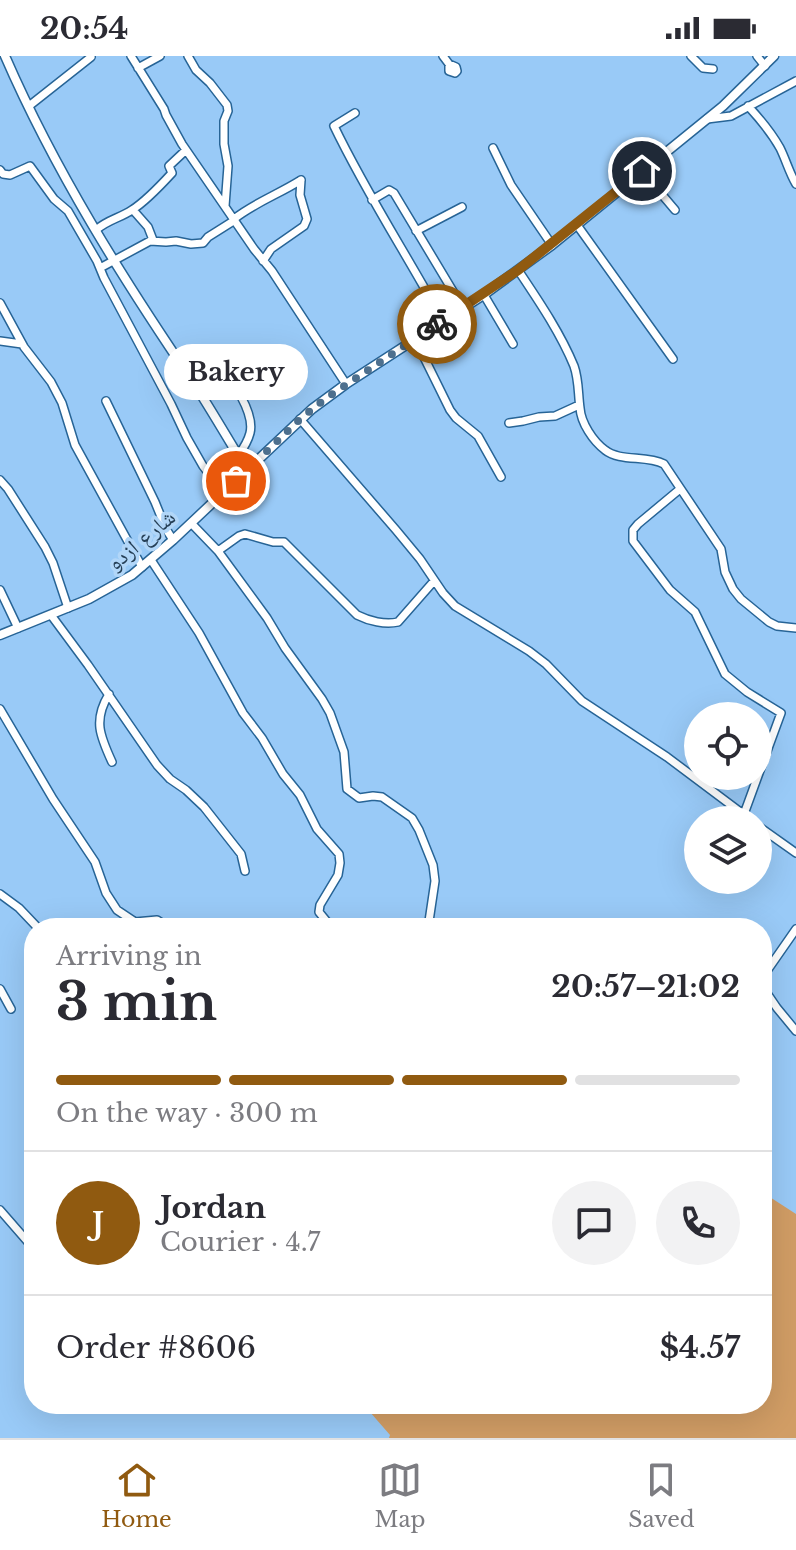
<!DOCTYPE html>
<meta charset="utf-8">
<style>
:root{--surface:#fff;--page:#f2f2f3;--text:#2b2b33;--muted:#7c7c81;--line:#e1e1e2;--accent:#905a10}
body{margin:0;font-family:"Libre Baskerville","Noto Naskh Arabic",serif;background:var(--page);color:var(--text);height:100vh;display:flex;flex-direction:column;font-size:30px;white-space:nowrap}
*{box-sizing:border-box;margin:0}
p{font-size:26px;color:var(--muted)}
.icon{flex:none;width:44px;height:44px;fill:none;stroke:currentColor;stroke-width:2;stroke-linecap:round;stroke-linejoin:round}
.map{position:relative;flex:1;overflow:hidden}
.panel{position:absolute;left:24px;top:862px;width:748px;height:496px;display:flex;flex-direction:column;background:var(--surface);border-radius:32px;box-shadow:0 8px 32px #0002}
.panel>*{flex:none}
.fabs{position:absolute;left:684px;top:646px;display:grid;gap:16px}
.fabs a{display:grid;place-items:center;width:88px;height:88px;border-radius:50%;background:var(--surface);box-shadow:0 8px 32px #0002;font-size:40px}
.pin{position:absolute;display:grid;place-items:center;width:68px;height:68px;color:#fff;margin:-34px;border:4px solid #fff;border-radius:50%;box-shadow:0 2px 8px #0007}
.courier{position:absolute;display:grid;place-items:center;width:80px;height:80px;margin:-40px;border:6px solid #905a10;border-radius:50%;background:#fff;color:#222;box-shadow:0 2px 10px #0007}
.bubble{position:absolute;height:56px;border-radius:28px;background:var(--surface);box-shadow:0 8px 32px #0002;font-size:26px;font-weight:700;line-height:56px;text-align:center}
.overview em{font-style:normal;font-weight:700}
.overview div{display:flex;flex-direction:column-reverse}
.overview{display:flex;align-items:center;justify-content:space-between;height:136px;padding:0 32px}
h1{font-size:52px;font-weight:700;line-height:60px}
.bar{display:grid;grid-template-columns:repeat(4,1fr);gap:12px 8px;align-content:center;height:96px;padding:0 32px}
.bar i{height:10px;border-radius:6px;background:var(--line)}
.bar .current{background:var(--accent)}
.bar p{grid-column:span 4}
.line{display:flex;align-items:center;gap:20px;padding:0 32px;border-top:2px solid var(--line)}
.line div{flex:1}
.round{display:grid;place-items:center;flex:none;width:84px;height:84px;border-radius:42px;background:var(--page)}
.status{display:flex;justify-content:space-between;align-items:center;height:56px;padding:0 40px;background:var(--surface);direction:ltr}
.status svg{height:22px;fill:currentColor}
.menu{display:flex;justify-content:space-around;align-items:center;height:112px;border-top:2px solid var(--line);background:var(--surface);font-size:22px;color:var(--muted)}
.menu a{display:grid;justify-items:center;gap:4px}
.menu .current{color:var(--accent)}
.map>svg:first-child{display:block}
.green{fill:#d19d65}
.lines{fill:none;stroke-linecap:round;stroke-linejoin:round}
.minor-casing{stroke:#276496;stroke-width:10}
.tertiary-casing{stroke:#276496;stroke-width:11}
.minor{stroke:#fff;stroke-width:7}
.tertiary{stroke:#fff;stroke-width:8}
.done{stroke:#4e708e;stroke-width:8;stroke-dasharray:0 14.4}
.route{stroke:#905a10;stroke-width:10}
.labels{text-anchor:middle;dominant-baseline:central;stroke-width:7;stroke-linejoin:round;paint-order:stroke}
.street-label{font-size:22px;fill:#253f56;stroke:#b1d6f8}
</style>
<div class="status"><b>20:54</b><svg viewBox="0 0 49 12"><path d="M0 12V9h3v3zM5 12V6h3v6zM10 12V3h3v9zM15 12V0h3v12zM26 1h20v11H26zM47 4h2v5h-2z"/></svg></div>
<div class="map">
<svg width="796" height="1382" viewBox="0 0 796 1382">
<rect width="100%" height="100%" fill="#99caf7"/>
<path class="green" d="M762,1136L796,1158V1382H389L390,1379L363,1348H762Z"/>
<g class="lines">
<defs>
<path id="minor" d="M131,0L164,53L166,59L182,88L254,193L272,215L346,328
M188,0L196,14L210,27L227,49L228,55L224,65V88L228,110L225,150
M443,0L449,8V15L455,17L457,15L456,11L449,8
M691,0L703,12L713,13
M757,0L765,10
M138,12L160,0
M29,50L91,1
M748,50C760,63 771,76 780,92C786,104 789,116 796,128
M355,57L334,70C366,137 407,199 443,265
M707,63L731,60L796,25
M493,92L511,129L552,189
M0,114L3,118L10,119L30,110L54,143L68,155L97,205L104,222L171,348L187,382L203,410L223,436
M642,115L675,154
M372,144L389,134L394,137L463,252
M133,154L148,171L153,184
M234,163C254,147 279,138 301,124
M577,169L673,303
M96,174C107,164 120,162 132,154C146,145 161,129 172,117L169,110L186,94
M416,175L462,151
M263,205L271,193L304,170L307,163L300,139L301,124
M100,212L150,185L166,186L176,185L191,188L203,187L208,181L235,164
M518,214C538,244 560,276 574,310C579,324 578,338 580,352C581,367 593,385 605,394C620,406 646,399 664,408L721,493L725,516L733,533L741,543L769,566L777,570L796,572
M484,239L513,288
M0,247L24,291L51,326L62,347L75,389L142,511
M415,283L450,354L456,362L478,380L501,421
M0,285L22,288
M189,321L213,308L218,309C232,323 255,357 250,377C248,385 243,393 238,400
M106,345L155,446L166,473L173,484
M300,363L396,474L420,503L443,537L455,550L529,595L546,608L582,645L667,701L751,764
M509,367L523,365L539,361L555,360L579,349
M0,424L8,433L45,491L53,507L68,552
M680,433L638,468L633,474V485L670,534L695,556L725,618L747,636L781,657L744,758
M191,467L218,495L267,562L285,592L322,643L330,657L344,696L347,733L359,742L373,740L382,741L412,762L419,774L433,809L435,825L428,872
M218,495L239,480L245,478L273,486H284L357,559C369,565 385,569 398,566L434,525
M151,504L199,577L243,657L262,682L283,718L300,739L317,773L339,798L340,807L338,819L320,849L319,856L332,872
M0,534L18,572
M51,559L88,609L157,709L170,723L186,734L204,751L241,798L245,815
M109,638C93,664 100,680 112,706
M0,653L53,743L95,806L106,837L117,854L135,866L157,864L169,872
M758,770L796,797
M0,838L19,852L38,872
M762,922L796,873
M762,930L777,952L796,975
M0,933L11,953
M0,1154L34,1193"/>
<path id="tertiary" d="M5,0C55,115 123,223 193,326C212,355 229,385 247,414
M0,579L89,543L132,519L173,484L312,353L346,328L482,240L552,189L723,50L774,0"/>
</defs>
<use href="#minor" class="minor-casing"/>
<use href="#tertiary" class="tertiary-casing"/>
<use href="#minor" class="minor"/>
<use href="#tertiary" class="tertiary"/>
</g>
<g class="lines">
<path class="done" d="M236,425L300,363L325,343L437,268"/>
<path class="route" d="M437,268L518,214L642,115"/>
</g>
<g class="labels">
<g class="street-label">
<text transform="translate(141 484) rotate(-40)">شارع ازدو</text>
</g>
</g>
</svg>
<div class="fabs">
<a><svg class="icon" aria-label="locate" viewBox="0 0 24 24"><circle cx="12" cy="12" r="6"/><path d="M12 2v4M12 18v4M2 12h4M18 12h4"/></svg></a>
<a><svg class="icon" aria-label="layers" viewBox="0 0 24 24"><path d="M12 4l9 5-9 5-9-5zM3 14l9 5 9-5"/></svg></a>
</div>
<div class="pin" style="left:236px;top:425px;background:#ea580c"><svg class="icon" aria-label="bag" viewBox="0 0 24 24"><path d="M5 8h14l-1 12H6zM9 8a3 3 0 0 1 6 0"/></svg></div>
<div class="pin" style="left:642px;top:115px;background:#1f2937"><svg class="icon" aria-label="home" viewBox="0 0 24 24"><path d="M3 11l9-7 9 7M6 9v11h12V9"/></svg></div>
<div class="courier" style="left:437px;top:268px"><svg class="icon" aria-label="bike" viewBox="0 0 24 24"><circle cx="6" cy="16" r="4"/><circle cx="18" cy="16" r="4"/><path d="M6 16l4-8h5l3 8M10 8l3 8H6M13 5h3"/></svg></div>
<div class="bubble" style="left:164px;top:288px;width:144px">Bakery</div>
<section class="panel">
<div class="overview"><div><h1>3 min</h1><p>Arriving in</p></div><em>20:57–21:02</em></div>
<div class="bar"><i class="current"></i><i class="current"></i><i class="current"></i><i></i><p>On the way · 300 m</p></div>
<div class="line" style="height:144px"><b class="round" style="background:var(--accent);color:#fff">J</b><div><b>Jordan</b><p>Courier · 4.7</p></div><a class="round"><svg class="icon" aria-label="chat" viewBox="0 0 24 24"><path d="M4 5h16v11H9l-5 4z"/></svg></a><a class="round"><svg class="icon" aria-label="phone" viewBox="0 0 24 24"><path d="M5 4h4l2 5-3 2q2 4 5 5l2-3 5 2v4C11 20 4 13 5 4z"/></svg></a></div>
<div class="line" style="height:104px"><div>Order #8606</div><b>$4.57</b></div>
</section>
</div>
<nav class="menu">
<a class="current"><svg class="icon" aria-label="home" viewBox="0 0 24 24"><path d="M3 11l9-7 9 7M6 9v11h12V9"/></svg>Home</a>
<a><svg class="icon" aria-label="map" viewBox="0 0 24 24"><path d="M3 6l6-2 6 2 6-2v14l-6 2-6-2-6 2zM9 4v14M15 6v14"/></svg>Map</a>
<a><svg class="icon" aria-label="saved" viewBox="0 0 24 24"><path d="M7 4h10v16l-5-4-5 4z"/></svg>Saved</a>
</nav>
